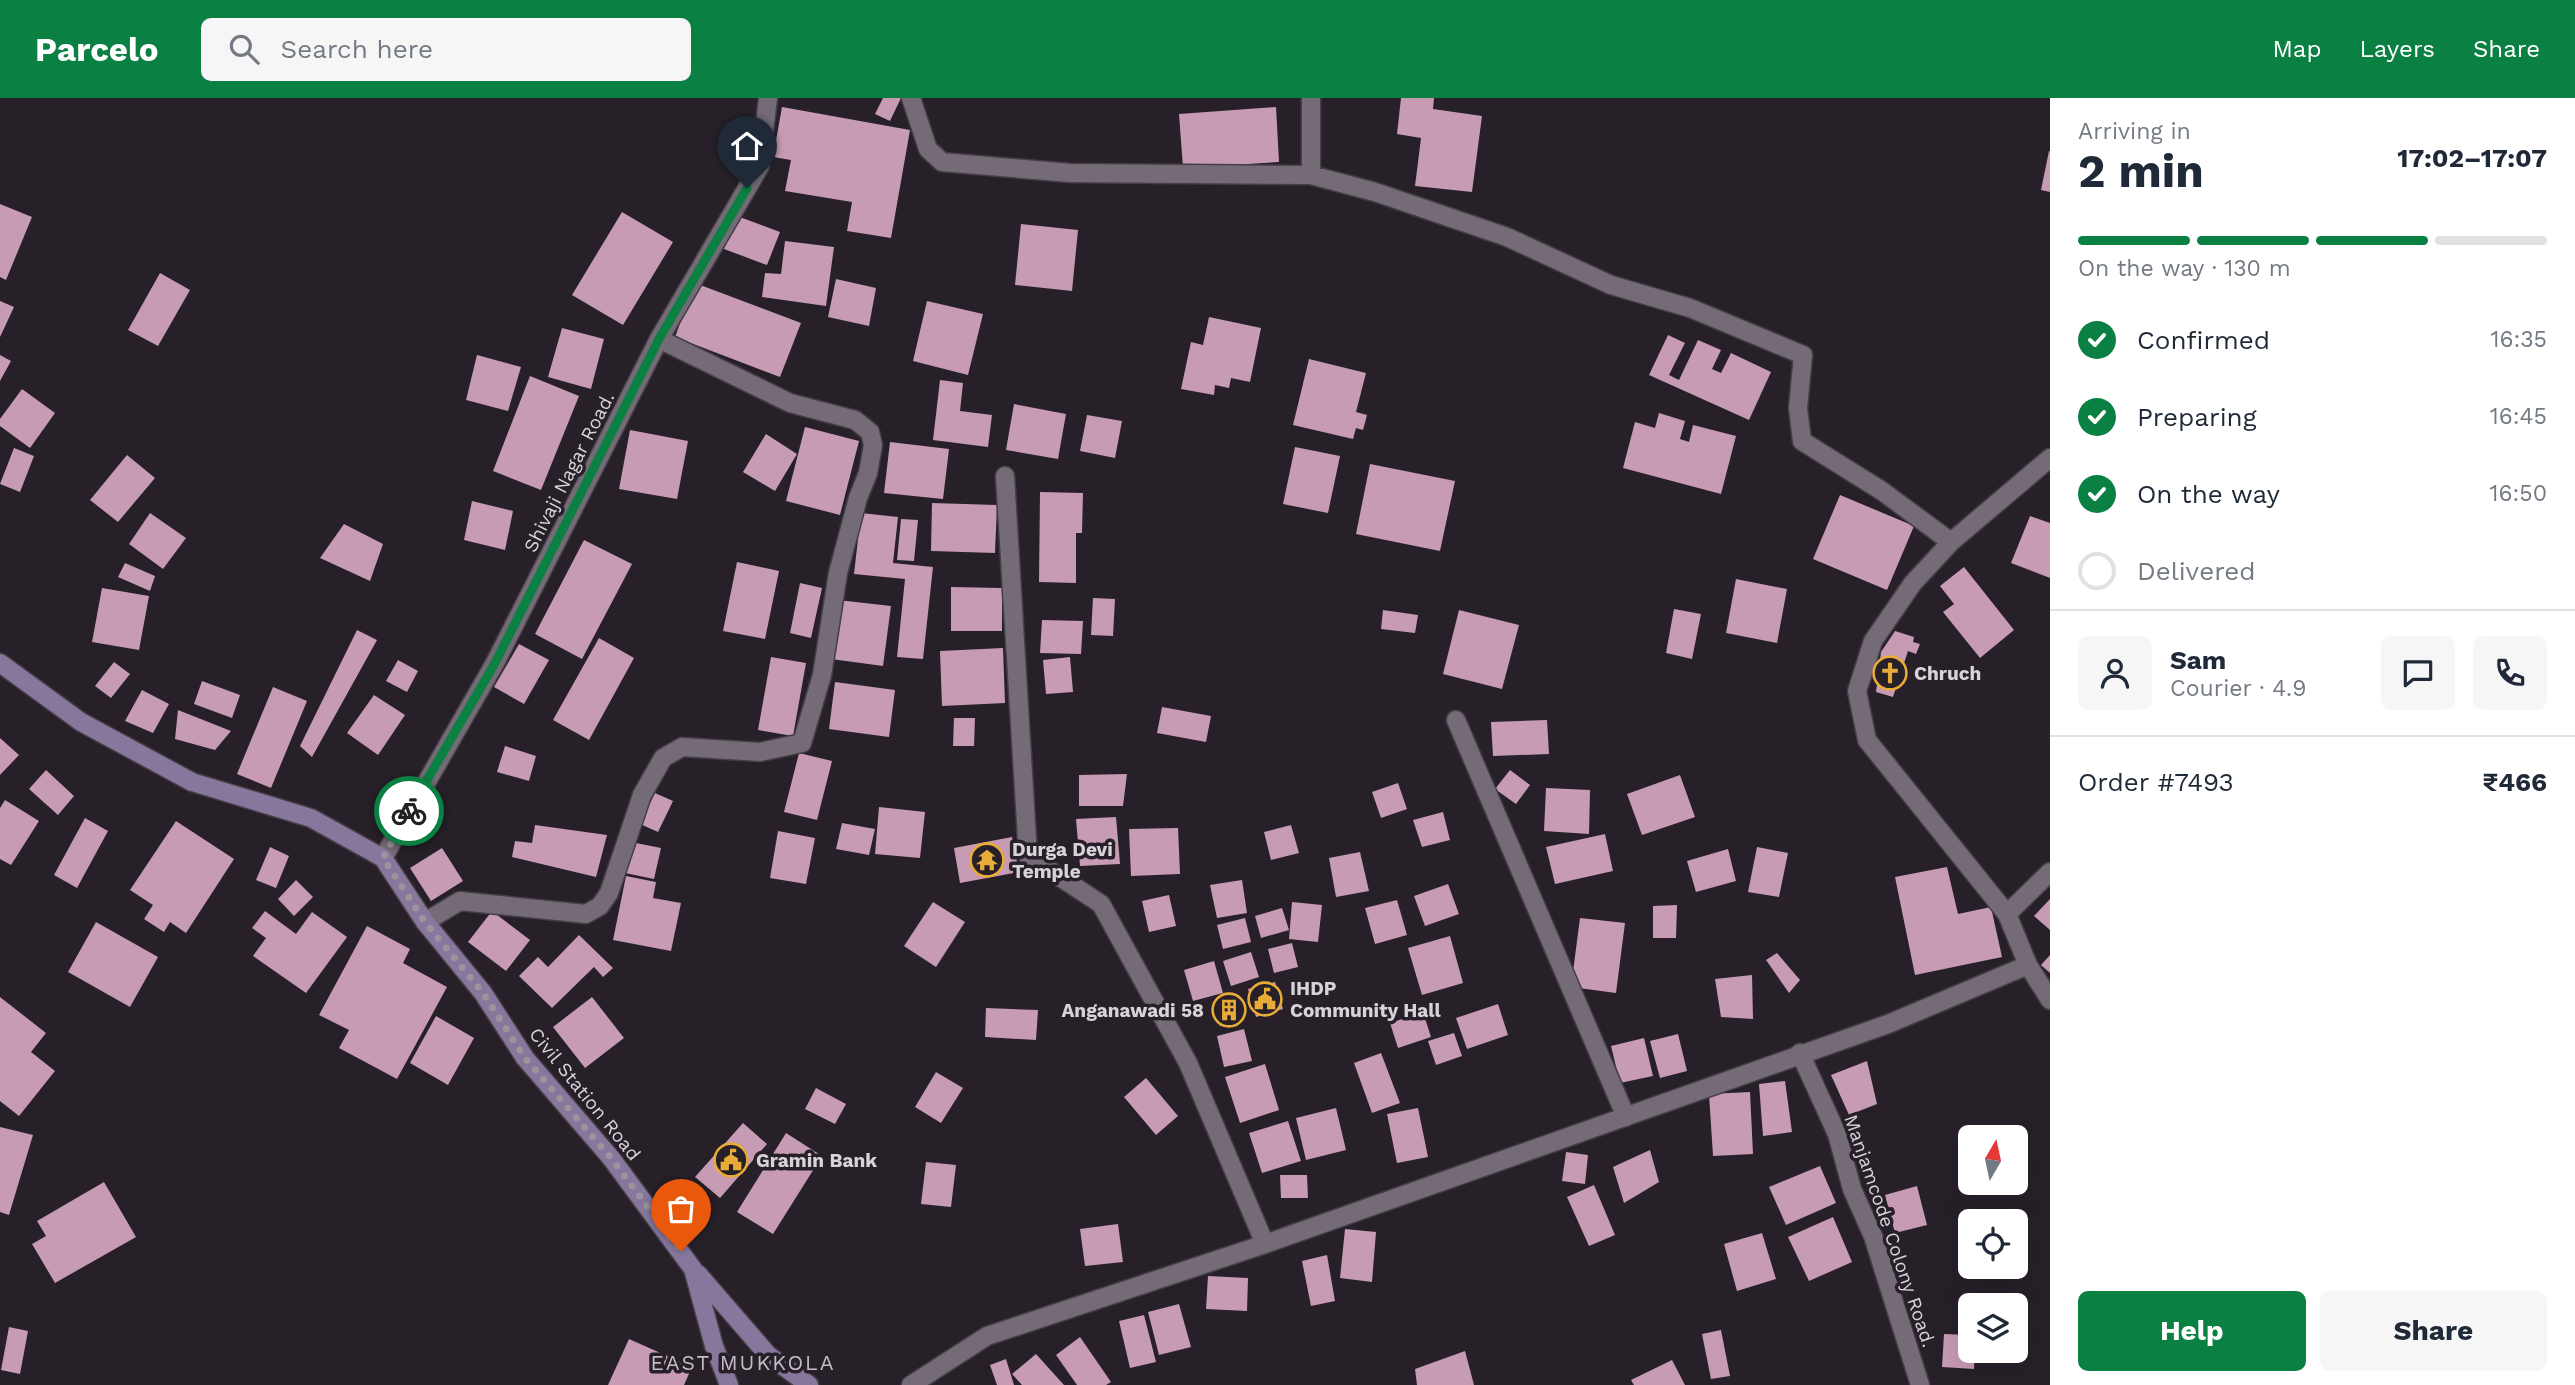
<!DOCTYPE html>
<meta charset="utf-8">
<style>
:root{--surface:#fff;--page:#f6f6f7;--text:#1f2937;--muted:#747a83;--line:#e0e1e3;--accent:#0b8043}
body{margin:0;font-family:"Work Sans",sans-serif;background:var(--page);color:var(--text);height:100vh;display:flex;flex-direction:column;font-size:26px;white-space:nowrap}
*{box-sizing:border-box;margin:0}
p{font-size:23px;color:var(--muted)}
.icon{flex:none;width:38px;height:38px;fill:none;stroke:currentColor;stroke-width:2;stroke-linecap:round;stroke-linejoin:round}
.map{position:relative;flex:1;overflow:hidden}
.sheet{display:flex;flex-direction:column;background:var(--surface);width:525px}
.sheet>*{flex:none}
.needle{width:46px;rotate:9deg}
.fabs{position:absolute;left:1958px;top:1027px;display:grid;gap:14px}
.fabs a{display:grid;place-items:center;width:70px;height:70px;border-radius:10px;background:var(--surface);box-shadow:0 7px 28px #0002;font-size:35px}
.pin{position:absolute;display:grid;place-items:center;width:60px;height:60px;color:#fff;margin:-72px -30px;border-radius:50% 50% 50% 0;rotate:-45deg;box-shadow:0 0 7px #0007}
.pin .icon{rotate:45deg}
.courier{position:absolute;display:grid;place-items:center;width:70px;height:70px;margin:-35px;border:5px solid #0b8043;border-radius:50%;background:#fff;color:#222;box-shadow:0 2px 9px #0007}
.head em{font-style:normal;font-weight:700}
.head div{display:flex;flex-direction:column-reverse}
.head{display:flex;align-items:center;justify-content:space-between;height:119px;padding:0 28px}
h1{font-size:46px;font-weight:700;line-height:52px}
.bar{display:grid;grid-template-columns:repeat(4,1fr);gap:10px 7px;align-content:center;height:84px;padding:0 28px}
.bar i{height:9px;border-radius:5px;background:var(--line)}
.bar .on{background:var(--accent)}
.bar p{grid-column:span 4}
.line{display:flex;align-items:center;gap:18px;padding:0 28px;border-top:2px solid var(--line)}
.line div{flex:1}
.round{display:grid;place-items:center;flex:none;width:74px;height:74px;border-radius:10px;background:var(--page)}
ol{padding:0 28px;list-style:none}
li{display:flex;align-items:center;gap:21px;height:77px}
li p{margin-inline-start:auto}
li .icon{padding:7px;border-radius:50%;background:var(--accent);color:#fff;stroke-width:4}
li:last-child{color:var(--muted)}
li i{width:38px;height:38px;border:4px solid var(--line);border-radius:50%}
.button{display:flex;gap:14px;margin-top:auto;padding:14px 28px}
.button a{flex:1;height:80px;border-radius:10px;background:var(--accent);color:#fff;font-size:28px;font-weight:700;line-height:80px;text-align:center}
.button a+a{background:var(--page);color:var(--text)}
header{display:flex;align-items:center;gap:42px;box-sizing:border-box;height:98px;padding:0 35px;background:var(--accent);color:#fff}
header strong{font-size:33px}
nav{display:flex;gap:38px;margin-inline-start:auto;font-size:24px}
.search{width:490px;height:63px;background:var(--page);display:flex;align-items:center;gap:18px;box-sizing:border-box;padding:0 24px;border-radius:10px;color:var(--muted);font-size:26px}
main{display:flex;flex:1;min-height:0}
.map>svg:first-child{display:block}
.building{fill:#c79bb4}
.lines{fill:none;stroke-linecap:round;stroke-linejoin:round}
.street-casing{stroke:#443e45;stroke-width:21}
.secondary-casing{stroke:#443e45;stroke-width:21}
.street{stroke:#746b76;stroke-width:18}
.secondary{stroke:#87779d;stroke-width:18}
.done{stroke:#9a949b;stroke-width:7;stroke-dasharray:0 12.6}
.route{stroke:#0b8043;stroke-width:9}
.labels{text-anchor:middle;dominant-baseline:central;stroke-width:7;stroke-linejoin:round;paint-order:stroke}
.street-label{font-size:19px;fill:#d8d3d9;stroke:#272029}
.poi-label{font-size:19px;font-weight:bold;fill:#d8d3d9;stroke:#272029;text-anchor:start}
.neighbourhood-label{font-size:21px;letter-spacing:2px;fill:#c5bbc7;stroke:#272029}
</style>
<header>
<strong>Parcelo</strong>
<div class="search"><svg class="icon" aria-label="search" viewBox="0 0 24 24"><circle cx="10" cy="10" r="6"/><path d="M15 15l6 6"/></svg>Search here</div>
<nav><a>Map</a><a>Layers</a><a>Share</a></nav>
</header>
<main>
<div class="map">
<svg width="2050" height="1287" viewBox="0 0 2050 1287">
<rect width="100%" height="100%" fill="#272029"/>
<path class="building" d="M883,0H901L890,23L875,16Z
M1401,0H1434L1433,11L1482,18L1472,94L1415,88L1421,40L1397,36Z
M782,9L910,32L891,140L847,133L852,104L785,93L791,62L773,59Z
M1276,9L1279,64L1183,70L1179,16Z
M2049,53H2050V94L2041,92Z
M0,106L32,119L6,182L0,179Z
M622,114L673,144L623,227L572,197Z
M737,118L780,134L767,167L724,151Z
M1021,126L1078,132L1072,193L1015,187Z
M785,143L834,149L826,208L762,199L765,175L781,176Z
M160,175L190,192L158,248L128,232Z
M836,181L876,190L869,228L828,219Z
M695,185L801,225L780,279L675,239Z
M0,203L14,209L0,239Z
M927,203L983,216L968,277L913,263Z
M1209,219L1261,230L1250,284L1231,280L1229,290L1215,287L1214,297L1181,291L1191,244L1203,247Z
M562,230L604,241L591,291L548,279Z
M1668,237L1685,245L1669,277L1679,282L1698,242L1721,252L1712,271L1721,275L1731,255L1771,274L1749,322L1649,277Z
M0,257L11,263L0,283Z
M477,257L521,269L508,313L466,302Z
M1309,261L1366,275L1356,314L1367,317L1363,332L1356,330L1353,341L1293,327Z
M530,278L579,298L541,392L493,373Z
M940,282L963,285L960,313L992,317L988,349L933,342Z
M22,291L55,315L30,350L0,328V321Z
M1014,306L1066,316L1058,361L1006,352Z
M1659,315L1685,323L1680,341L1689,344L1693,327L1736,338L1721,396L1623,370L1635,324L1655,330Z
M1087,317L1122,323L1115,360L1080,353Z
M805,329L859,343L840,417L786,403Z
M630,332L688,343L677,401L619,391Z
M766,336L797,356L775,393L743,374Z
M890,344L949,351L943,401L884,395Z
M1295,349L1340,358L1328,415L1283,406Z
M14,350L34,358L20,394L0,386Z
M127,357L155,380L118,424L90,402Z
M1370,366L1455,383L1440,453L1356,436Z
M1040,394L1083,395L1082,435H1076V485L1039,484Z
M1840,397L1914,428L1887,492L1813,461Z
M472,403L513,413L505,452L464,442Z
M932,405L997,407L995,455L931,453Z
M150,415L186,440L163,471L129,446Z
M861,415L898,419L893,465L933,469L923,561L897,559L905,481L854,476Z
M2030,418L2050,425V480L2011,465Z
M901,421L918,422L914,463L897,462Z
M344,426L383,446L370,483L320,460Z
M584,442L632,466L582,561L535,536Z
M737,464L779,473L765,541L723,533Z
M125,465L155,478L150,493L118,479Z
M1964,469L2014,532L1980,560L1943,514L1954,506L1940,488Z
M1736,481L1787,491L1777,545L1726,535Z
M800,485L822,490L811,540L790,535Z
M951,489L1002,490V533H951Z
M102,490L149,498L139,552L92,544Z
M1093,500L1115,501L1113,538L1091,537Z
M838,502L891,508L883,568L831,561Z
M1674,511L1701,516L1692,561L1666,555Z
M1383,512L1418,517L1415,535L1381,531Z
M1459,512L1519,527L1502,591L1443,576Z
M1042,522L1083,523L1081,556L1040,555Z
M357,532L377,542L312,659L300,648Z
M1895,533L1914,539L1913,544L1920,546L1916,556L1908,553L1893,599L1876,594L1881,554Z
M599,540L634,560L589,642L553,622Z
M519,546L549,562L524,606L494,589Z
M1003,550L1005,605L942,608L940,553Z
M771,559L806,565L793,638L758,632Z
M1070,559L1073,594L1046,596L1043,562Z
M398,562L418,573L407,594L386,583Z
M114,564L130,576L111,600L95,588Z
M202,583L240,597L232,620L194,606Z
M835,584L895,592L889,639L829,631Z
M273,589L307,603L271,690L237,676Z
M142,592L169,606L153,635L125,623Z
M374,597L405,617L378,657L347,635Z
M1162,609L1211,618L1206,644L1157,635Z
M178,612L231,633L215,652L175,641Z
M954,620H975L974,648H953Z
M1547,622L1549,656L1493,658L1491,624Z
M0,640L19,657L0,677Z
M505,648L536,658L529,683L497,674Z
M799,655L832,663L817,722L784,714Z
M46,672L74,698L58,717L29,691Z
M1510,672L1530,687L1516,706L1495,691Z
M1127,676L1123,708H1079V677Z
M1680,677L1695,719L1642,737L1627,696Z
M1398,685L1407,711L1381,720L1372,694Z
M1546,690L1590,692L1589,736L1544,733Z
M655,695L673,703L658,734L640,726Z
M5,702L39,723L11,767L0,761V710Z
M879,709L925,714L920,760L875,756Z
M1443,714L1450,742L1422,749L1413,722Z
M1116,719L1120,766L1080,768L1076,721Z
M85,720L108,733L77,790L54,777Z
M176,723L234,761L186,835L170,824L164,834L144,821L153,807L130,792Z
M842,725L875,731L869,757L836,751Z
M535,727L607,737L596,779L512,759L515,743L532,745Z
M1291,727L1299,755L1271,762L1264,734Z
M1178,730L1180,776L1131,778L1129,731Z
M778,733L815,740L806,786L770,780Z
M1605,736L1613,773L1555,786L1546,749Z
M1012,739L1019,774L960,785L954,750Z
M631,744L661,750L654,781L625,775Z
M270,749L289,758L276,790L256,782Z
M1757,749L1788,755L1779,799L1748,794Z
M442,750L463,783L431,803L410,770Z
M1728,751L1736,783L1696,794L1687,763Z
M1360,754L1369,793L1336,799L1329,760Z
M1947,769L1958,816L1991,809L2002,859L1915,877L1895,779Z
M626,778L656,784L653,800L681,805L671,853L613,842Z
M296,782L313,799L294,818L278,801Z
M1242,782L1247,815L1217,820L1210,787Z
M1448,786L1459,816L1425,828L1414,798Z
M1169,797L1176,828L1149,834L1142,803Z
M2050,801V832L2034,818Z
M1397,802L1407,837L1375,846L1365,810Z
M933,804L965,824L936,869L904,848Z
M1292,804L1322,807L1318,844L1289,841Z
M1677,807L1676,840H1653V808Z
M1282,810L1289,832L1261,840L1255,818Z
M265,813L296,836L312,814L347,839L306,895L253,858L266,840L252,830Z
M492,813L530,842L506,873L468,844Z
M1245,820L1251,844L1223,851L1217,827Z
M1580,820L1625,825L1616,895L1571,889Z
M96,824L158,859L130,909L68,874Z
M367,828L410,851L403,865L447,889L397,981L339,950L349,932L319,917Z
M579,837L613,870L603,879L594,869L552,910L519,878L538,859L548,869Z
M1450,838L1463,885L1422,897L1408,850Z
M1292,845L1298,869L1274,875L1268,851Z
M1251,854L1259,879L1231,888L1223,863Z
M1777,855L1800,882L1789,895L1766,862Z
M2050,857V875L2041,867Z
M1214,863L1223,895L1193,903L1184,872Z
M1752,877L1753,921L1721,919L1715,881Z
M1275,884L1283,911L1256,919L1248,891Z
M1239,897L1244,922L1220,928L1214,902Z
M0,899L46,935L31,954L55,973L19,1018L0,1003Z
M592,899L624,940L585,970L553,929Z
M1498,906L1508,937L1467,951L1456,920Z
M986,910L1038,912L1036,942L985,939Z
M1423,914L1431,939L1398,950L1390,925Z
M436,918L474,940L448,987L410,965Z
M1244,931L1252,963L1224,969L1217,938Z
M1454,935L1462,958L1436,967L1428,943Z
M1678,936L1687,973L1660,980L1650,943Z
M1644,940L1653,978L1620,985L1611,948Z
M1381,955L1400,1005L1372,1015L1354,965Z
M1867,963L1877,1006L1849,1017L1831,977Z
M1265,966L1279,1012L1240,1025L1225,979Z
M936,974L963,990L941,1025L915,1009Z
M1146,980L1178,1018L1156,1037L1124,999Z
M1785,983L1792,1034L1763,1038L1759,986Z
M816,990L846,1006L835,1026L805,1011Z
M1750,994L1753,1056L1713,1058L1709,996Z
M1336,1010L1346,1052L1306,1062L1296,1020Z
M1418,1010L1428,1059L1397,1065L1387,1016Z
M1288,1023L1301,1063L1262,1075L1249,1035Z
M743,1025L767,1046L720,1100L695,1079Z
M0,1029L33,1037L9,1117L0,1114Z
M786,1035L822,1058L773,1136L737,1114Z
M1650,1052L1659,1084L1624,1105L1613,1069Z
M1566,1054L1588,1057L1585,1086L1562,1083Z
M926,1064L956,1067L951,1109L921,1106Z
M1820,1068L1836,1105L1786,1127L1769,1089Z
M1280,1077H1307L1308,1100H1281Z
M104,1084L136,1139L55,1185L32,1146L46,1138L37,1123Z
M1594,1087L1615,1137L1589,1148L1567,1099Z
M1917,1088L1927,1127L1895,1135L1885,1097Z
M1833,1119L1852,1164L1809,1183L1788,1139Z
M1118,1126L1123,1164L1085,1168L1080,1131Z
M1345,1131L1376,1134L1372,1184L1340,1180Z
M1762,1135L1776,1181L1737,1193L1724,1146Z
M1327,1157L1335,1203L1311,1208L1302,1163Z
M1208,1178L1248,1180L1247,1213L1206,1211Z
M1179,1206L1191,1249L1159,1257L1148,1214Z
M1144,1217L1156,1264L1130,1270L1119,1223Z
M9,1229L28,1233L20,1276L1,1272Z
M1721,1232L1730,1278L1711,1281L1702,1236Z
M1944,1236L1970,1237V1253H1975L1974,1271L1942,1269Z
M1080,1239L1111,1284L1106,1287H1077L1056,1257Z
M629,1241L692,1269L684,1287H608Z
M1465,1253L1474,1287H1417L1415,1271Z
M1036,1256L1064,1287H1022L1012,1276Z
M1006,1261L1014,1287H997L990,1267Z
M1672,1262L1685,1287H1634L1631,1282Z"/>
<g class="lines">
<defs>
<path id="street" d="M911,0L928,51L942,64L1070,75L1311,77L1375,94L1507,139L1611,187L1690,210L1803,257L1798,310L1802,343L1882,393L1951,444
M1311,77V0
M1005,378L1028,758L1101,806L1188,965L1265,1146
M1456,622L1626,1019
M383,760L495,565L659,241L760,68L768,0
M2007,816L1867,642L1857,593L1873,543L1913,485L1951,444L2050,360
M425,824L460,803L586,816L600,808L609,795L642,697L663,660L682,649L760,654L802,645L822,577L838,475L858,400L868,375L873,347L870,334L855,322L790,305L659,241
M2028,867L2050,902
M1800,955L1837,1036L1852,1091L1873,1138L1920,1287
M911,1287L987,1238L1265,1146L1888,926L2028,867L2007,816L2050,774"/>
<path id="secondary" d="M0,565L81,624L192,684L311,720L383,760L425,824L483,895L525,960L611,1060L693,1171L714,1248L729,1287
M698,1176L768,1257L809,1287"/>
</defs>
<use href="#street" class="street-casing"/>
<use href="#secondary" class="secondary-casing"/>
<use href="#street" class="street"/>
<use href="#secondary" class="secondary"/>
</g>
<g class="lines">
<path class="done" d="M409,713L383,760L425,824L483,895L525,960L611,1060L681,1153"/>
<path class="route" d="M409,713L495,565L659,241L747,90"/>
</g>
<defs>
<symbol id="church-ring" viewBox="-11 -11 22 22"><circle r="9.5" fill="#272029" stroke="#e9ab38" stroke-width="1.5"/><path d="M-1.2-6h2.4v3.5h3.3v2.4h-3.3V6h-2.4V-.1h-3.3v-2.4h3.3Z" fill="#e9ab38"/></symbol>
<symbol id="temple-ring" viewBox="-11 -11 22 22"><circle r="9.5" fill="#272029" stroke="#e9ab38" stroke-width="1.5"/><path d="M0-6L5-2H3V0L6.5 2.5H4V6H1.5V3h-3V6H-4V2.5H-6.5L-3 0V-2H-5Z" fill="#e9ab38"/></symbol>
<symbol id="civic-ring" viewBox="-11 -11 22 22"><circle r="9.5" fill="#272029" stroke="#e9ab38" stroke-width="1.5"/><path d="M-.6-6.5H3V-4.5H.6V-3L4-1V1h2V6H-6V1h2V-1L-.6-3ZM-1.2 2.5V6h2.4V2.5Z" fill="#e9ab38"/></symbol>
<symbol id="building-ring" viewBox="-11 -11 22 22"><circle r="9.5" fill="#272029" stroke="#e9ab38" stroke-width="1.5"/><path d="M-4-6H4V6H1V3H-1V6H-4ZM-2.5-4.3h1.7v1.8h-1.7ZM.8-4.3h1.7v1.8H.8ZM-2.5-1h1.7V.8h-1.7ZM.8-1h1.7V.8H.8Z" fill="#e9ab38"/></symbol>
</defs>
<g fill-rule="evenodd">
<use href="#church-ring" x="1871" y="556" width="38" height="38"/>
<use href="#temple-ring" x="968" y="743" width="38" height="38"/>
<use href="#civic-ring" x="1246" y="882" width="38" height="38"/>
<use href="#building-ring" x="1210" y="893" width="38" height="38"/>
<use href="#civic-ring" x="712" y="1043" width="38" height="38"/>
</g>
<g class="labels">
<g class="street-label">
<text transform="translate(569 374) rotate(-63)">Shivaji Nagar Road.</text>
<text transform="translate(585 996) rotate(51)">Civil Station Road</text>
<text transform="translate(1890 1133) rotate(71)">Manjamcode Colony Road.</text>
</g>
<g class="poi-label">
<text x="1914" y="575">Chruch</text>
<text x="1012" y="751">Durga Devi<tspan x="1012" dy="22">Temple</tspan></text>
<text x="1290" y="890">IHDP<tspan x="1290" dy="22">Community Hall</tspan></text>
<text x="1204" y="912" text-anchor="end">Anganawadi 58</text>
<text x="756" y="1062">Gramin Bank</text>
</g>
<g class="neighbourhood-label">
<text x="743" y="1264">EAST MUKKOLA</text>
</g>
</g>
</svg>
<div class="fabs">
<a><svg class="needle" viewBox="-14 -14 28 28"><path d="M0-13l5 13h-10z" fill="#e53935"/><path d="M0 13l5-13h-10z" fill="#747a83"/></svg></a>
<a><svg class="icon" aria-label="locate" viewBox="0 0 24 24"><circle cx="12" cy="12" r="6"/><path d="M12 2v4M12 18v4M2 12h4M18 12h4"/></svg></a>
<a><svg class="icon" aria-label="layers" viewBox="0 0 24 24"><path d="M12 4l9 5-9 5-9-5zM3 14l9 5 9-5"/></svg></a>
</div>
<div class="pin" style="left:681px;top:1153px;background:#ea580c"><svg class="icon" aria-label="bag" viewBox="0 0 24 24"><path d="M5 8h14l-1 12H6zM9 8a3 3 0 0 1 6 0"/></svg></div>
<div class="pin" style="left:747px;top:90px;background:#1f2937"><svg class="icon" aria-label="home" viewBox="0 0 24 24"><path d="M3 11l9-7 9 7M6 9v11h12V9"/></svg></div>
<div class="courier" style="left:409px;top:713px"><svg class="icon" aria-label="bike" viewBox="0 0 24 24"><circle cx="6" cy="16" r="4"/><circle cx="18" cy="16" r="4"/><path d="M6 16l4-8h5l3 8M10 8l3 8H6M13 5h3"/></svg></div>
</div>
<section class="sheet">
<div class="head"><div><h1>2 min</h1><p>Arriving in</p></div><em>17:02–17:07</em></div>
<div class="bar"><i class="on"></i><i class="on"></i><i class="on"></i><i></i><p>On the way · 130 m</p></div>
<ol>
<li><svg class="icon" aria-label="check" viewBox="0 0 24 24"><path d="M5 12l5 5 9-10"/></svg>Confirmed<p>16:35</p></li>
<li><svg class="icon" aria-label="check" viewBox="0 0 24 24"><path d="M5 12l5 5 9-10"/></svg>Preparing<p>16:45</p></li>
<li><svg class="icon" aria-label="check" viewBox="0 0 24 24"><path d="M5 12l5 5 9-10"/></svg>On the way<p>16:50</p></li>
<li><i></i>Delivered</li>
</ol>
<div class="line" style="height:126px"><a class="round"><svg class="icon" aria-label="person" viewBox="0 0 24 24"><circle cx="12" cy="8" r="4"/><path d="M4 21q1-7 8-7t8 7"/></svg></a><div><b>Sam</b><p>Courier · 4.9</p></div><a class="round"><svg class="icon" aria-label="chat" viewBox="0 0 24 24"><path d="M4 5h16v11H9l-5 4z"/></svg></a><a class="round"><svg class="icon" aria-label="phone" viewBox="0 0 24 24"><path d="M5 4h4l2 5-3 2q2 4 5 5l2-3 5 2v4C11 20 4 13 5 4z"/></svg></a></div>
<div class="line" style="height:91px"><div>Order #7493</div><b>₹466</b></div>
<div class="button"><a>Help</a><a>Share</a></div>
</section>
</main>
